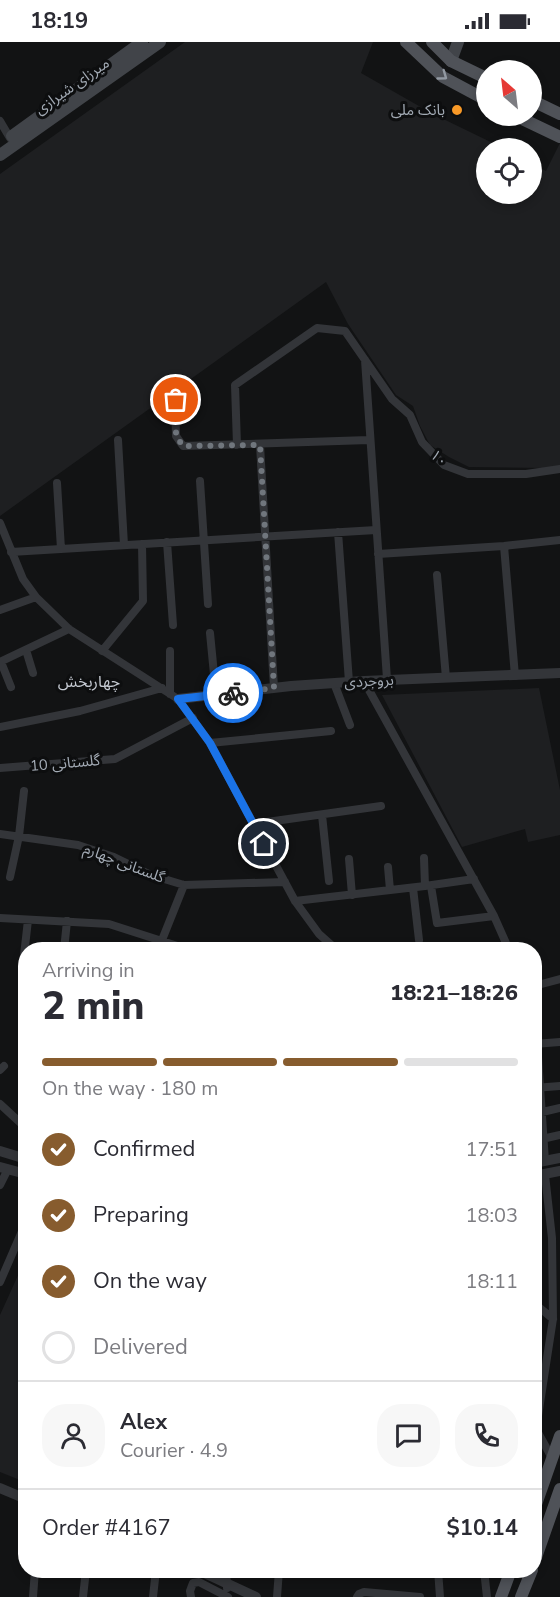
<!DOCTYPE html>
<meta charset="utf-8">
<style>
:root{--surface:#fff;--page:#f7f7f7;--text:#2b2b33;--muted:#7c7c81;--line:#e1e1e2;--accent:#875c2e}
body{margin:0;font-family:"Nunito Sans","Noto Sans Arabic",sans-serif;background:var(--page);color:var(--text);height:100vh;display:flex;flex-direction:column;font-size:22px;white-space:nowrap}
*{box-sizing:border-box;margin:0}
p{font-size:20px;color:var(--muted)}
.icon{flex:none;width:33px;height:33px;fill:none;stroke:currentColor;stroke-width:2;stroke-linecap:round;stroke-linejoin:round}
.map{position:relative;flex:1;overflow:hidden}
.details{position:absolute;left:18px;top:900px;width:524px;height:636px;display:flex;flex-direction:column;background:var(--surface);border-radius:24px;box-shadow:0 3px 9px #0003}
.details>*{flex:none}
.needle{width:39px;rotate:332deg}
.fabs{position:absolute;left:476px;top:18px;display:grid;gap:12px}
.fabs a{display:grid;place-items:center;width:66px;height:66px;border-radius:50%;background:var(--surface);box-shadow:0 3px 9px #0003;font-size:30px}
.pin{position:absolute;display:grid;place-items:center;width:51px;height:51px;color:#fff;margin:-26px;border:3px solid #fff;border-radius:50%;box-shadow:0 2px 6px #0007}
.courier{position:absolute;display:grid;place-items:center;width:60px;height:60px;margin:-30px;border:4px solid #1a73e8;border-radius:50%;background:#fff;color:#222;box-shadow:0 2px 8px #0007}
.summary em{font-style:normal;font-weight:800}
.summary div{display:flex;flex-direction:column-reverse}
.summary{display:flex;align-items:center;justify-content:space-between;height:102px;padding:0 24px}
h1{font-size:39px;font-weight:800;line-height:45px}
.bar{display:grid;grid-template-columns:repeat(4,1fr);gap:9px 6px;align-content:center;height:72px;padding:0 24px}
.bar i{height:8px;border-radius:4px;background:var(--line)}
.bar .current{background:var(--accent)}
.bar p{grid-column:span 4}
.line{display:flex;align-items:center;gap:15px;padding:0 24px;border-top:2px solid var(--line)}
.line div{flex:1}
.round{display:grid;place-items:center;flex:none;width:63px;height:63px;border-radius:24px;background:var(--page)}
ol{padding:0 24px;list-style:none}
li{display:flex;align-items:center;gap:18px;height:66px}
li p{margin-inline-start:auto}
li .icon{padding:6px;border-radius:50%;background:var(--accent);color:#fff;stroke-width:4}
li:last-child{color:var(--muted)}
li i{width:33px;height:33px;border:3px solid var(--line);border-radius:50%}
.status{display:flex;justify-content:space-between;align-items:center;height:42px;padding:0 30px;background:var(--surface);direction:ltr}
.status svg{height:16px;fill:currentColor}
.map>svg:first-child{display:block}
.built{fill:#1e1f21}
.lines{fill:none;stroke-linecap:round;stroke-linejoin:round}
.minor{stroke:#333539;stroke-width:8}
.tertiary{stroke:#333539;stroke-width:10}
.secondary{stroke:#414449;stroke-width:12}
.primary{stroke:#4f5258;stroke-width:12}
.oneway{stroke:#9299a2}
.done{stroke:#70767d;stroke-width:6;stroke-dasharray:0 10.8}
.route{stroke:#1a73e8;stroke-width:8}
.poi-dot{fill:#f89927;stroke:#0d0e0f;stroke-width:2}
.labels{text-anchor:middle;dominant-baseline:central;stroke-width:6;stroke-linejoin:round;paint-order:stroke}
.street-label{font-size:15px;fill:#a3abb5;stroke:#0d0e0f}
.poi-label{font-size:15px;fill:#a3abb5;stroke:#0d0e0f;text-anchor:end}
.neighbourhood-label{font-size:16px;fill:#c4c9d1;stroke:#0d0e0f}
</style>
<div class="status"><b>18:19</b><svg viewBox="0 0 49 12"><path d="M0 12V9h3v3zM5 12V6h3v6zM10 12V3h3v9zM15 12V0h3v12zM26 1h20v11H26zM47 4h2v5h-2z"/></svg></div>
<div class="map">
<svg width="560" height="1555" viewBox="0 0 560 1555">
<rect width="100%" height="100%" fill="#121314"/>
<path class="built" d="M185,0H373L361,31L433,72L503,106H486V152H531V121L546,129L560,101V424L544,426L469,425L449,415L430,403L420,384L413,364L396,353L348,282L326,240L0,474V132Z
M539,646L560,748V793L528,800L525,787L462,805L382,653Z
M25,1218V1440L0,1430V1273Z"/>
<g class="lines">
<path class="minor" d="M0,79L10,96
M365,318L387,637
M175,358L176,394L183,404L369,398
M118,398L124,503
M237,403L235,343L317,286L345,289L392,357L410,373L422,400L444,423L468,432H526L560,427
M260,403L274,646
M200,439L208,562
M57,441L61,507
M0,481L23,537L36,555L69,587L178,657L210,701L295,859L319,892L337,908
M338,490L349,640
M167,500L173,583
M504,504L515,634
M11,510L376,488
M378,512L504,504L560,498
M437,533L446,636
M0,568L36,555
M210,591L216,653
M26,608L33,631
M102,609L143,559L142,502
M170,609V652
M0,620L69,587
M1,620L11,645
M364,639L494,874L509,908
M334,641L350,683
M0,685L80,669L162,646
M210,701L331,689
M0,726L115,717L193,676
M322,773L329,839
M253,782L381,764
M0,792L78,803L114,815L151,833L184,843L285,840
M424,816L425,844
M349,817L352,853
M388,825L390,848
M10,835L19,794L24,749
M431,844L437,881L494,874
M413,846L419,898
M295,859L425,844L474,837
M0,876L109,882L190,908
M64,908L67,879
M158,908L184,843
M22,931L28,878
M534,944L560,937
M534,955L545,1119
M534,1002L560,1000
M0,1028L4,1024
M534,1046L560,1044
M0,1062L26,1086
M534,1072L560,1066
M542,1097L560,1093
M545,1133L552,1196L553,1277L536,1387L552,1416
M0,1143L8,1127
M0,1240L26,1180
M534,1261L553,1277
M226,1528L227,1546
M438,1528L440,1555
M484,1528L487,1555
M33,1555L35,1528
M83,1555L86,1528
M153,1555L156,1528
M191,1555L190,1549L193,1541L199,1540L228,1555
M277,1555L279,1528
M357,1555L359,1552L364,1550L420,1555"/>
<path class="tertiary" d="M178,657L291,644L364,639L560,631
M0,1109L26,1117
M534,1121L560,1116
M0,1125L26,1132
M534,1134L560,1129
M0,1446L26,1457
M198,1528L256,1555"/>
<path class="secondary" d="M451,19L458,0
M12,94L142,0
M0,113L160,0"/>
<path class="primary" d="M406,0L443,35L486,58
M432,0L451,19L486,36
M531,58L560,72
M516,74L560,95
M534,1468L560,1394
M534,1521L560,1447
M501,1555L511,1528
M521,1555L532,1528"/>
</g>
<defs><path id="oneway-chevron" d="M-2-3.5L2.5 0L-2 3.5" fill="none" stroke-width="1.6" stroke-linecap="round" stroke-linejoin="round" transform="scale(1.5)"/></defs>
<use class="oneway" href="#oneway-chevron" transform="translate(443 34) rotate(36)"/>
<g class="lines">
<path class="done" d="M176,358V394L183,404L260,403L274,646L233,651"/>
<path class="route" d="M233,651L178,657L210,701L264,802"/>
</g>
<circle class="poi-dot" cx="457" cy="68" r="6"/>
<g class="labels">
<g class="street-label">
<text transform="translate(72 44) rotate(-35)">میرزای شیرازی</text>
<text transform="translate(439 416) rotate(41)">۱۰</text>
<text transform="translate(369 639) rotate(-3)">بروجردی</text>
<text transform="translate(65 721) rotate(-5)">گلستانی 10</text>
<text transform="translate(124 821) rotate(21)">گلستانی چهارم</text>
</g>
<g class="poi-label">
<text x="445" y="68">بانک ملی</text>
</g>
<g class="neighbourhood-label">
<text x="89" y="640">چهاربخش</text>
</g>
</g>
</svg>
<div class="fabs">
<a><svg class="needle" viewBox="-14 -14 28 28"><path d="M0-13l5 13h-10z" fill="#e53935"/><path d="M0 13l5-13h-10z" fill="#7c7c81"/></svg></a>
<a><svg class="icon" aria-label="locate" viewBox="0 0 24 24"><circle cx="12" cy="12" r="6"/><path d="M12 2v4M12 18v4M2 12h4M18 12h4"/></svg></a>
</div>
<div class="pin" style="left:176px;top:358px;background:#ea580c"><svg class="icon" aria-label="bag" viewBox="0 0 24 24"><path d="M5 8h14l-1 12H6zM9 8a3 3 0 0 1 6 0"/></svg></div>
<div class="pin" style="left:264px;top:802px;background:#1f2937"><svg class="icon" aria-label="home" viewBox="0 0 24 24"><path d="M3 11l9-7 9 7M6 9v11h12V9"/></svg></div>
<div class="courier" style="left:233px;top:651px"><svg class="icon" aria-label="bike" viewBox="0 0 24 24"><circle cx="6" cy="16" r="4"/><circle cx="18" cy="16" r="4"/><path d="M6 16l4-8h5l3 8M10 8l3 8H6M13 5h3"/></svg></div>
<section class="details">
<div class="summary"><div><h1>2 min</h1><p>Arriving in</p></div><em>18:21–18:26</em></div>
<div class="bar"><i class="current"></i><i class="current"></i><i class="current"></i><i></i><p>On the way · 180 m</p></div>
<ol>
<li><svg class="icon" aria-label="check" viewBox="0 0 24 24"><path d="M5 12l5 5 9-10"/></svg>Confirmed<p>17:51</p></li>
<li><svg class="icon" aria-label="check" viewBox="0 0 24 24"><path d="M5 12l5 5 9-10"/></svg>Preparing<p>18:03</p></li>
<li><svg class="icon" aria-label="check" viewBox="0 0 24 24"><path d="M5 12l5 5 9-10"/></svg>On the way<p>18:11</p></li>
<li><i></i>Delivered</li>
</ol>
<div class="line" style="height:108px"><a class="round"><svg class="icon" aria-label="person" viewBox="0 0 24 24"><circle cx="12" cy="8" r="4"/><path d="M4 21q1-7 8-7t8 7"/></svg></a><div><b>Alex</b><p>Courier · 4.9</p></div><a class="round"><svg class="icon" aria-label="chat" viewBox="0 0 24 24"><path d="M4 5h16v11H9l-5 4z"/></svg></a><a class="round"><svg class="icon" aria-label="phone" viewBox="0 0 24 24"><path d="M5 4h4l2 5-3 2q2 4 5 5l2-3 5 2v4C11 20 4 13 5 4z"/></svg></a></div>
<div class="line" style="height:78px"><div>Order #4167</div><b>$10.14</b></div>
</section>
</div>
